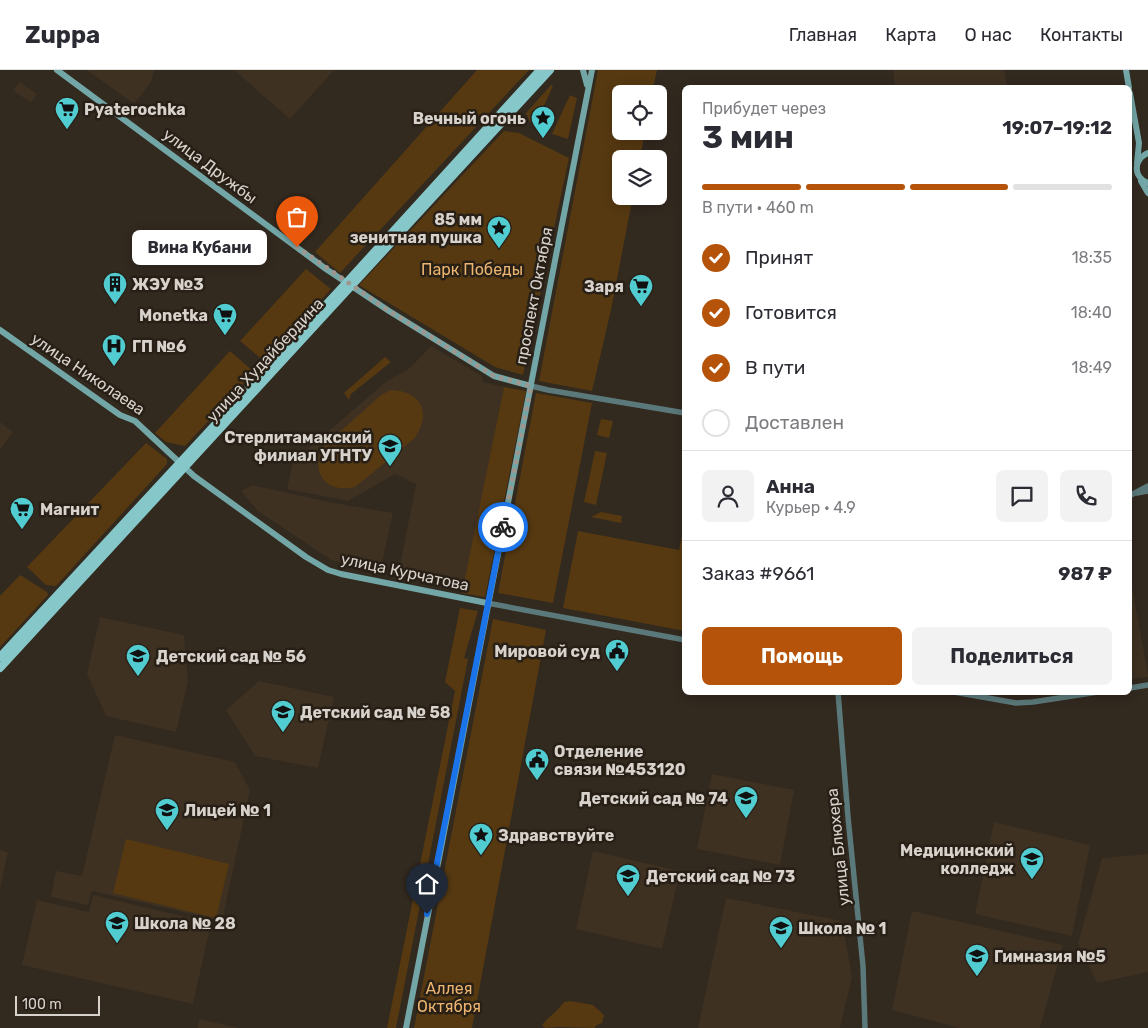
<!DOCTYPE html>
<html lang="ru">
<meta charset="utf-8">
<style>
:root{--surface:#fff;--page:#f2f2f3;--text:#2b2b33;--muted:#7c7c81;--line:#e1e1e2;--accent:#b45309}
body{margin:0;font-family:Rubik,sans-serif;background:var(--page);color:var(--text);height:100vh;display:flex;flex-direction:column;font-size:19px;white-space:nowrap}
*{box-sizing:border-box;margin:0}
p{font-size:16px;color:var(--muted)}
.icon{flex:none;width:28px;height:28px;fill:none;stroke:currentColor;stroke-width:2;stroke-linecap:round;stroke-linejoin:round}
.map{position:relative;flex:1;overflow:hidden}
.panel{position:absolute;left:682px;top:15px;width:450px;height:610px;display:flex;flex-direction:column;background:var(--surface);border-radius:8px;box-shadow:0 2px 12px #0003}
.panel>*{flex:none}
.tools{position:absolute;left:612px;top:15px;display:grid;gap:10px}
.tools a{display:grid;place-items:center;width:55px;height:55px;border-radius:8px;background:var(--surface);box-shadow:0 2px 12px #0003;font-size:25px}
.scale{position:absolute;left:15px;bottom:12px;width:85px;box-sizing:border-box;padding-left:5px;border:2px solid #d8d2cc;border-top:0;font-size:14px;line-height:18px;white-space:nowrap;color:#d8d2cc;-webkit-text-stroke:4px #282016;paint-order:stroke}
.pin{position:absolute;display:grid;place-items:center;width:42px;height:42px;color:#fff;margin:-51px -21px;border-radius:50% 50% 50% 0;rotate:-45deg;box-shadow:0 0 5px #0007}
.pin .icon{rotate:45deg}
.courier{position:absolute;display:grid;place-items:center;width:50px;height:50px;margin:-25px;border:4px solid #1a73e8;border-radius:50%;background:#fff;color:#222;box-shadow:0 1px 6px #0007}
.bubble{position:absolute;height:35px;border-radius:8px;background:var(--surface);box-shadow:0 2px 12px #0003;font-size:16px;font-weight:700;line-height:35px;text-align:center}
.overview em{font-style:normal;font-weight:700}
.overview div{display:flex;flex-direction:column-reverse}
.overview{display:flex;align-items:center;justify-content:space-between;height:85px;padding:0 20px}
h1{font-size:32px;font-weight:700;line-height:38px}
.bar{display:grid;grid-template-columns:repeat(4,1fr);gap:8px 5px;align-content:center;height:60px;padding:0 20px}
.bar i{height:6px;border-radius:4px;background:var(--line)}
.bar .current{background:var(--accent)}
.bar p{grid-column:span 4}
.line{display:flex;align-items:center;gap:12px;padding:0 20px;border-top:1px solid var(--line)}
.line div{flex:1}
.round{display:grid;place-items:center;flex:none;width:52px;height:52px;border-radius:8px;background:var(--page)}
ol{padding:0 20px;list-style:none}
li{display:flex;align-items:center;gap:15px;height:55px}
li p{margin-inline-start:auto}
li .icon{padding:5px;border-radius:50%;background:var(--accent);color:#fff;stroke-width:4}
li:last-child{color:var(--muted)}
li i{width:28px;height:28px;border:2px solid var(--line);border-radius:50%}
.cta{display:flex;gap:10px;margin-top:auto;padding:10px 20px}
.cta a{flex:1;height:58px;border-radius:8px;background:var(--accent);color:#fff;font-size:20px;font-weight:700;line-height:58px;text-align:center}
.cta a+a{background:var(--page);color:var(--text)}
header{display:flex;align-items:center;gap:30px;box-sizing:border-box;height:70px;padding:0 25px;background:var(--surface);border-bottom:1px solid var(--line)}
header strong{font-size:24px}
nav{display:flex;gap:28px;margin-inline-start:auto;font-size:18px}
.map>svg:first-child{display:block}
.built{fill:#3e3122}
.green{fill:#563911}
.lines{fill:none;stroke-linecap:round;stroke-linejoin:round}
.tertiary{stroke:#5b797a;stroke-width:5.5}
.secondary{stroke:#73a6a7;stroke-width:6}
.primary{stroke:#86c8ca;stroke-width:8}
.done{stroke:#9e978f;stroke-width:5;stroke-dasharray:0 9}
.route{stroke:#1a73e8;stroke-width:6}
.labels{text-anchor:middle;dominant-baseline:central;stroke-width:5;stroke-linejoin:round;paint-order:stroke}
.poi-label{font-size:16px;font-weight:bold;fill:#d8d2cc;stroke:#282016;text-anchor:start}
.street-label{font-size:16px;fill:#d8d2cc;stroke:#282016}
.park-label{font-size:16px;fill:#edb570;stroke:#282016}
</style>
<header>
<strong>Zuppa</strong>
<nav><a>Главная</a><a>Карта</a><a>О нас</a><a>Контакты</a></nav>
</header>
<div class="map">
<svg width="1148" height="958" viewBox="0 0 1148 958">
<rect width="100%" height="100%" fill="#32291f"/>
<path class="built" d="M87,0H154L151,12L134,34Z
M234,0H334L290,49Z
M893,0H1004L1007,17H895Z
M20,12L37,24L31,33L13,20Z
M431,276L482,306L483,312L504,317L464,518L398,505L416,414L395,404L348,431L287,419L294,387L306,390L309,378L387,311L410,298Z
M0,352L13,362L0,380Z
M252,415L334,433L393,443L380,502L331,490L258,441L241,421Z
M1130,505L1148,605V607L1130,609Z
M100,547L184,565L188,611L176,662L106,646L87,604Z
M259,611L334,627L318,698L255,686L226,640Z
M115,665L235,692L250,720L222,851L92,821L88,835L51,827L56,801L82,806Z
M712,704L794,720L780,795L697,779Z
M994,752L1090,775L1072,866L975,844Z
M0,780L8,782L0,820Z
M593,781L680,801L662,879L576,859Z
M1148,784V902L1097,913L1078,873L1102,788Z
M93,825L211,853L193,934L22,895L37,830L89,842Z
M726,828L842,851L852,907L840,958H698Z
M912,841L1063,875L1040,958H960L892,940Z
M199,949L240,958H198Z"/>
<path class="green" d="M477,0H529L340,203L315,182Z
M598,0H657L652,24H621V61H645L640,89H621V126H633L611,240L592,321L539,311Z
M551,15L553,16L535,55L530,52L526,43Z
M570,25L577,28L568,69L552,64Z
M504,61L519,63L569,88L523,305L495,297L359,215Z
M306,199L331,219L264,291L240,271Z
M230,281L254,302L185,376L166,372L155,363Z
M385,287L391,292L351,324L349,330L344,323Z
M504,317L526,321L485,527L462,523Z
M391,320C422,321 432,343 414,369L355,417C327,423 311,405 322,378L381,325Z
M536,323L592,333L553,533L498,523Z
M601,349L613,351L609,368L597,365Z
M146,373L167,389V394L56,516L46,515L27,497Z
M595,381L607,383L596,435L584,432Z
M601,442L622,446L621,453L591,447Z
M685,452V561L563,538L578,461L679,480Z
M20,505L47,522L48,525L0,577V526Z
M460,538L478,541L464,588L468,589L396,958H387L455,621L445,612Z
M493,549L546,560L472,958H414Z
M126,769L229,794L216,848L113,823Z
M570,931L593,935L604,945L602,953L595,956V958L559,957L545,958L542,955C549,946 558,941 564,932Z"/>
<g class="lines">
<path class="tertiary" d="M531,316L548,320L685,343
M1137,423L1148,421
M1131,425L1148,416
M487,533L685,570
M1130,618L1148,615
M838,622L848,747L863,896L865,958
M954,622L1016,633L1033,632L1098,622"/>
<path class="secondary" d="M57,0L326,199L389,241L494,306L531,316
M583,0L587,15
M1126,0L1129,18
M1130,23L1139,73L1137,93
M1148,83C1133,90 1133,107 1148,113
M1141,111L1148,123
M0,260L120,345L135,351L194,406L306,487L328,500L341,504L487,533
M406,958L592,0"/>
<path class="primary" d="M0,587L347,212L540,0
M0,598L550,0"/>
</g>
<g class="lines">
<path class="done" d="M297,177L389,241L494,306L531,316L503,457"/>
<path class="route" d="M427,844L503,457"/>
</g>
<defs>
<symbol id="supermarket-pin" viewBox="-11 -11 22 30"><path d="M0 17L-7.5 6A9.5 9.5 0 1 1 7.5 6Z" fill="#51ccd1" stroke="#282016"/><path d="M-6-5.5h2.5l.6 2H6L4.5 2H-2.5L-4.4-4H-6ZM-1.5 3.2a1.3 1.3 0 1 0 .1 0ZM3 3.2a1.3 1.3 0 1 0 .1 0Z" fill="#111"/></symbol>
<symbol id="sight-pin" viewBox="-11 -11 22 30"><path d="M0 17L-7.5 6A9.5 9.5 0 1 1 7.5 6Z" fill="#51ccd1" stroke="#282016"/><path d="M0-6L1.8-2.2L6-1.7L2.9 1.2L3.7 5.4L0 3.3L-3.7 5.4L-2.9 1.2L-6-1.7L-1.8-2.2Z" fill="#111"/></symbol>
<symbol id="building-pin" viewBox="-11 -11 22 30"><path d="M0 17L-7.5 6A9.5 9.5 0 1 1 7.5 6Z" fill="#51ccd1" stroke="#282016"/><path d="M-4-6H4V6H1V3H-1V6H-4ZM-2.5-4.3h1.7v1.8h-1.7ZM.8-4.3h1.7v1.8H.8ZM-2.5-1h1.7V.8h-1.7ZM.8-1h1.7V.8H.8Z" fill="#111"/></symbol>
<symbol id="hospital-pin" viewBox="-11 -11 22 30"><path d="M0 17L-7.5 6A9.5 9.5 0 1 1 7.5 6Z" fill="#51ccd1" stroke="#282016"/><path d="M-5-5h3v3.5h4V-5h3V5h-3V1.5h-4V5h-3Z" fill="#111"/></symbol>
<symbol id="university-pin" viewBox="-11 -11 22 30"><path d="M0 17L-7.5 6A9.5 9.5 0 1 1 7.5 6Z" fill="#51ccd1" stroke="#282016"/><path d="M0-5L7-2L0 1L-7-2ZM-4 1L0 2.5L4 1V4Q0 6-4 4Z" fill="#111"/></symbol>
<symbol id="civic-pin" viewBox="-11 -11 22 30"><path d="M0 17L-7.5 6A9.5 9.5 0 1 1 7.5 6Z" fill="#51ccd1" stroke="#282016"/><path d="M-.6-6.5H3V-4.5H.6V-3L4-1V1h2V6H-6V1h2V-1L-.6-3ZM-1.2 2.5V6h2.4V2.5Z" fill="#111"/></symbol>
<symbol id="school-pin" viewBox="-11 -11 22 30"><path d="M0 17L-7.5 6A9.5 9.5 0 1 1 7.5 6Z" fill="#51ccd1" stroke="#282016"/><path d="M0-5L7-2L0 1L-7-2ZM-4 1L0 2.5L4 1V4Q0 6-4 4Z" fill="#111"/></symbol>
</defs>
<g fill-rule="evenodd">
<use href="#supermarket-pin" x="53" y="25" width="28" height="38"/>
<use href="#sight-pin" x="529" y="34" width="28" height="38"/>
<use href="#sight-pin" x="485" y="144" width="28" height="38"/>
<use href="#building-pin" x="101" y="200" width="28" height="38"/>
<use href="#supermarket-pin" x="627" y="202" width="28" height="38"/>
<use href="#supermarket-pin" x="211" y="231" width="28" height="38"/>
<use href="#hospital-pin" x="100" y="262" width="28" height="38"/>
<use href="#university-pin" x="376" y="362" width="28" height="38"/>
<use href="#supermarket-pin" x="8" y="425" width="28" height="38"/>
<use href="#civic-pin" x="603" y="567" width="28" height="38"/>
<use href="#school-pin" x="124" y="572" width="28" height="38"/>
<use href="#school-pin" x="269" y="628" width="28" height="38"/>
<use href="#civic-pin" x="523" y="676" width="28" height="38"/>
<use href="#school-pin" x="732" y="714" width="28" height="38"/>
<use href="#school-pin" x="153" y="726" width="28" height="38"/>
<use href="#sight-pin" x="467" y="751" width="28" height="38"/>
<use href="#university-pin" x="1018" y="775" width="28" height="38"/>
<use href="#school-pin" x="614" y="792" width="28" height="38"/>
<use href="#school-pin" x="103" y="839" width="28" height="38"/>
<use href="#school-pin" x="767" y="844" width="28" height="38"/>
<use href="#school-pin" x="963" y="872" width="28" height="38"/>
</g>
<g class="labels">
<g class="poi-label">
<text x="84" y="39">Pyaterochka</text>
<text x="526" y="48" text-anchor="end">Вечный огонь</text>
<text x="482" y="149" text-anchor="end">85 мм<tspan x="482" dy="18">зенитная пушка</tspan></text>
<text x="132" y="214">ЖЭУ №3</text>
<text x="624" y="216" text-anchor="end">Заря</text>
<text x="208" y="245" text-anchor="end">Monetka</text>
<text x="132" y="276">ГП №6</text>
<text x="372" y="367" text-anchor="end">Стерлитамакский<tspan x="372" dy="18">филиал УГНТУ</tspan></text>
<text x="40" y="439">Магнит</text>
<text x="600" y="581" text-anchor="end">Мировой суд</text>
<text x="156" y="586">Детский сад № 56</text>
<text x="300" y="642">Детский сад № 58</text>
<text x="554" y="681">Отделение<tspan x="554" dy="18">связи №453120</tspan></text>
<text x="728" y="728" text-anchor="end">Детский сад № 74</text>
<text x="184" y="740">Лицей № 1</text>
<text x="498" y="765">Здравствуйте</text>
<text x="1014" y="780" text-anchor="end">Медицинский<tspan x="1014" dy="18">колледж</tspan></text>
<text x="646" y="806">Детский сад № 73</text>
<text x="134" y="853">Школа № 28</text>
<text x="798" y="858">Школа № 1</text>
<text x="994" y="886">Гимназия №5</text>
</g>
<g class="street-label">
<text transform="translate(210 96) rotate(37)">улица Дружбы</text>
<text transform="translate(534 226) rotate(-79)">проспект Октября</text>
<text transform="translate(265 290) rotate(-47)">улица Худайбердина</text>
<text transform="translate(88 304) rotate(34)">улица Николаева</text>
<text transform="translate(405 502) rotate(12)">улица Курчатова</text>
<text transform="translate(838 777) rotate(-96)">улица Блюхера</text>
</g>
<g class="park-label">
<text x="472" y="199">Парк Победы</text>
<text x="449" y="918">Аллея<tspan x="449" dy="18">Октября</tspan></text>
</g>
</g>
</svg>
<div class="tools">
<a><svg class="icon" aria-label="locate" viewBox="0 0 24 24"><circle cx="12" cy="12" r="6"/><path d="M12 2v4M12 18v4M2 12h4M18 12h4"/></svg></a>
<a><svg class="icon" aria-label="layers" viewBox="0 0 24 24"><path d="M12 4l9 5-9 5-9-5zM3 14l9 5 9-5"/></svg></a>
</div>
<div class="scale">100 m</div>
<div class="pin" style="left:297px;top:177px;background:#ea580c"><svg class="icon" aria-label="bag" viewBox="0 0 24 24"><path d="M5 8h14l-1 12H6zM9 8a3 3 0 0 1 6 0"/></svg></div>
<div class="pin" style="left:427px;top:844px;background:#1f2937"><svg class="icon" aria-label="home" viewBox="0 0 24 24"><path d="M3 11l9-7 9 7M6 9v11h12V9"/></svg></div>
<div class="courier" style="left:503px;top:457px"><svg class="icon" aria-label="bike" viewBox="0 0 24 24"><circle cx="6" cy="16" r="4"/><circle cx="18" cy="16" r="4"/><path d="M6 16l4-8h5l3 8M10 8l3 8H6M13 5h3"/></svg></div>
<div class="bubble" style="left:132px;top:160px;width:135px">Вина Кубани</div>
<section class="panel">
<div class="overview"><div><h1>3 мин</h1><p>Прибудет через</p></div><em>19:07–19:12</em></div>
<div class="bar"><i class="current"></i><i class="current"></i><i class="current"></i><i></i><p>В пути · 460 m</p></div>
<ol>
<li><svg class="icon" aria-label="check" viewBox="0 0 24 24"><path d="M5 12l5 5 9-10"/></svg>Принят<p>18:35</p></li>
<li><svg class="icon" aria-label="check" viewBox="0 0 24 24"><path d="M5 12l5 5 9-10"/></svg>Готовится<p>18:40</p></li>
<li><svg class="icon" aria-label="check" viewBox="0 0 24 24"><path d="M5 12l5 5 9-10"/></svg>В пути<p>18:49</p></li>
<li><i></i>Доставлен</li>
</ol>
<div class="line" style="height:90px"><a class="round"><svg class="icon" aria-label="person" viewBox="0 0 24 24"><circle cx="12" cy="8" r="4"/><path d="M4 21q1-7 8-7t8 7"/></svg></a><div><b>Анна</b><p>Курьер · 4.9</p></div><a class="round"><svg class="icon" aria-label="chat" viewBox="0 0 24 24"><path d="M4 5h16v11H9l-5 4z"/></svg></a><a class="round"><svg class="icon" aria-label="phone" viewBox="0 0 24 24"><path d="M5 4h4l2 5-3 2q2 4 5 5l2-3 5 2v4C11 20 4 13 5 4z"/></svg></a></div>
<div class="line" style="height:65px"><div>Заказ #9661</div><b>987 ₽</b></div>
<div class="cta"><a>Помощь</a><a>Поделиться</a></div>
</section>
</div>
